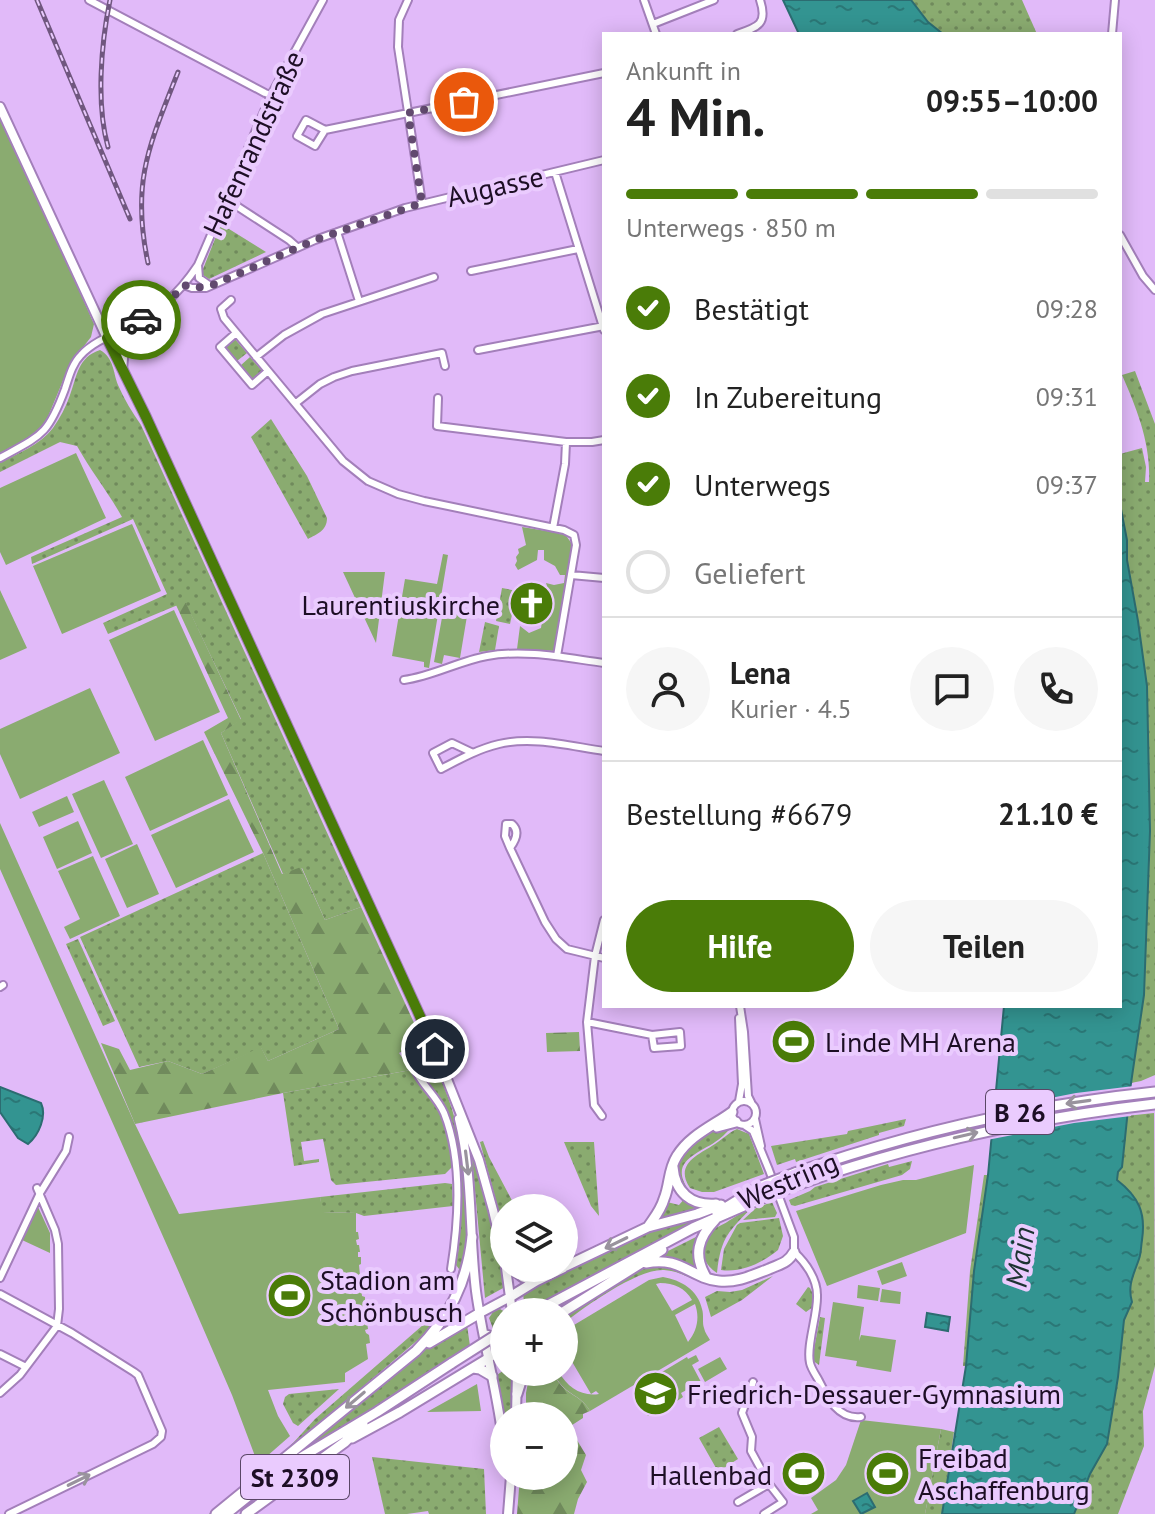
<!DOCTYPE html>
<html lang="de">
<meta charset="utf-8">
<style>
:root{--surface:#fff;--page:#f6f6f6;--text:#222;--muted:#767676;--line:#e0e0e0;--accent:#4a7c08}
body{margin:0;font-family:"PT Sans",sans-serif;background:var(--page);color:var(--text);height:100vh;display:flex;flex-direction:column;font-size:30px;white-space:nowrap}
*{box-sizing:border-box;margin:0}
p{font-size:26px;color:var(--muted)}
.icon{flex:none;width:44px;height:44px;fill:none;stroke:currentColor;stroke-width:2;stroke-linecap:round;stroke-linejoin:round}
.map{position:relative;flex:1;overflow:hidden}
.drawer{position:absolute;left:602px;top:32px;width:520px;height:976px;display:flex;flex-direction:column;background:var(--surface);border-radius:0px;box-shadow:0 4px 20px #0003}
.drawer>*{flex:none}
.controls{position:absolute;left:490px;top:1194px;display:grid;gap:16px}
.controls a{display:grid;place-items:center;width:88px;height:88px;border-radius:50%;background:var(--surface);box-shadow:0 4px 20px #0003;font-size:40px}
.pin{position:absolute;display:grid;place-items:center;width:68px;height:68px;color:#fff;margin:-34px;border:4px solid #fff;border-radius:50%;box-shadow:0 2px 8px #0007}
.courier{position:absolute;display:grid;place-items:center;width:80px;height:80px;margin:-40px;border:6px solid #4a7c08;border-radius:50%;background:#fff;color:#222;box-shadow:0 2px 10px #0007}
.headline em{font-style:normal;font-weight:800}
.headline div{display:flex;flex-direction:column-reverse}
.headline{display:flex;align-items:center;justify-content:space-between;height:136px;padding:0 24px}
h1{font-size:52px;font-weight:800;line-height:60px}
.bar{display:grid;grid-template-columns:repeat(4,1fr);gap:12px 8px;align-content:center;height:96px;padding:0 24px}
.bar i{height:10px;border-radius:6px;background:var(--line)}
.bar .on{background:var(--accent)}
.bar p{grid-column:span 4}
.line{display:flex;align-items:center;gap:20px;padding:0 24px;border-top:2px solid var(--line)}
.line div{flex:1}
.round{display:grid;place-items:center;flex:none;width:84px;height:84px;border-radius:42px;background:var(--page)}
ol{padding:0 24px;list-style:none}
li{display:flex;align-items:center;gap:24px;height:88px}
li p{margin-inline-start:auto}
li .icon{padding:8px;border-radius:50%;background:var(--accent);color:#fff;stroke-width:4}
li:last-child{color:var(--muted)}
li i{width:44px;height:44px;border:4px solid var(--line);border-radius:50%}
.primary-button{display:flex;gap:16px;margin-top:auto;padding:16px 24px}
.primary-button a{flex:1;height:92px;border-radius:48px;background:var(--accent);color:#fff;font-size:32px;font-weight:800;line-height:92px;text-align:center}
.primary-button a+a{background:var(--page);color:var(--text)}
.map>svg:first-child{display:block}
.grass{fill:url(#grass-dots)}
.forest{fill:url(#forest-firs)}
.park{fill:#8aab70;fill-rule:evenodd}
.water{fill:url(#water-ripples);stroke:#2c6c71;stroke-width:2}
.pier{fill:#e1baf9}
.lines{fill:none;stroke-linecap:round;stroke-linejoin:round}
.minor-casing{stroke:#a37fba;stroke-width:10}
.major-casing{stroke:#a37fba;stroke-width:12}
.highway-casing{stroke:#a37fba;stroke-width:13}
.minor{stroke:#fff;stroke-width:6}
.major{stroke:#fff;stroke-width:8}
.highway{stroke:#fff;stroke-width:9}
.rail-casing{stroke:#70577f;stroke-width:5}
.rail{stroke:#eacbfe;stroke-width:2;stroke-dasharray:6;stroke-linecap:butt}
.highway-bridge-casing{stroke:#a37fba;stroke-width:13;stroke-linecap:butt}
.highway-bridge{stroke:#fff;stroke-width:9}
.oneway{stroke:#99939d}
.done{stroke:#624a6f;stroke-width:8;stroke-dasharray:0 14.4}
.route{stroke:#4a7c08;stroke-width:10}
.labels{text-anchor:middle;dominant-baseline:central;stroke-width:8;stroke-linejoin:round;paint-order:stroke}
.shield{fill:#eacbfe;stroke:#5a4766;stroke-width:2}
.shield-label{font-size:26px;font-weight:bold;fill:#1d0e25}
.street-label{font-size:28px;fill:#1d0e25;stroke:#eacbfe}
.poi-label{font-size:28px;fill:#1d0e25;stroke:#eacbfe;text-anchor:start}
.water-label{font-size:30px;font-style:italic;fill:#1d3332;stroke:#eacbfe}
</style>
<div class="map">
<svg width="1155" height="1514" viewBox="0 0 1155 1514">
<defs>
<pattern id="grass-dots" width="8" height="8" patternUnits="userSpaceOnUse" patternTransform="scale(2)"><rect width="8" height="8" fill="#8aab70"/><path d="M2 2h.1M6 6h.1" fill="none" stroke="#708a5c" stroke-width="1.8" stroke-linecap="round"/></pattern>
<pattern id="forest-firs" width="22" height="20" patternUnits="userSpaceOnUse" patternTransform="scale(2)"><rect width="22" height="20" fill="#8aab70"/><path d="M5 1l3.5 6h-7zM16 11l3.5 6h-7z" fill="#708a5c"/></pattern>
<pattern id="water-ripples" width="26" height="14" patternUnits="userSpaceOnUse" patternTransform="scale(2)"><rect width="26" height="14" fill="#339491"/><path d="M2 4q2-2 4 0t4 0M15 11q2-2 4 0t4 0" fill="none" stroke="#2b7776"/></pattern>
</defs>
<rect width="100%" height="100%" fill="#e1baf9"/>
<path class="grass" d="M911,0H1022L1037,34H943L928,22Z
M221,224L266,252L209,279L203,275V269Z
M234,338L247,353L237,361L225,347Z
M100,350C114,358 113,372 118,385C124,399 132,412 141,425L361,907L325,920L302,868L283,874L221,733L241,719L185,602L108,634L103,623L167,594L133,519L32,564L31,557L122,517C108,492 91,471 77,446L60,442L0,472V463C18,453 40,445 53,428C60,418 66,407 70,395C77,376 78,357 100,350Z
M250,357L263,372L253,380L240,366Z
M1135,371L1155,424V1075L1141,1081L1131,1083L1144,995L1150,831L1149,760L1147,686L1138,621L1127,560V540L1120,504V454L1142,448L1146,467L1145,482H1149C1151,444 1137,409 1122,375Z
M271,419L307,476L327,518C327,531 317,534 308,539L251,437Z
M502,588L517,591L510,624L496,621Z
M485,622L499,626L495,650L479,652Z
M263,853L339,1029L268,1061L261,1048L202,1074L168,1061L139,1067L80,937Z
M78,939L115,1021L103,1026L66,944Z
M425,1057L432,1059C455,1108 464,1144 466,1198C468,1233 468,1251 456,1284L459,1269L456,1265C464,1222 464,1153 447,1112C440,1095 425,1082 418,1065V1062Z
M411,1070C420,1083 431,1095 439,1108C448,1124 452,1149 452,1167L445,1174L336,1185L331,1180L323,1139L301,1142L304,1161L319,1159V1162L294,1166L283,1093Z
M1154,1113L1155,1366L1143,1411L1144,1446L1118,1514H1074L1090,1474L1107,1444L1118,1377L1124,1320L1132,1302C1127,1286 1134,1274 1139,1259C1141,1254 1141,1246 1142,1240C1146,1213 1139,1197 1117,1180L1118,1172L1122,1167L1126,1116Z
M906,1119L904,1126L879,1133V1135L796,1162L795,1159L777,1165L771,1146L847,1134L848,1131Z
M726,1124L729,1130C725,1134 722,1137 718,1140C701,1153 668,1160 688,1189L686,1191C661,1158 701,1136 726,1124Z
M737,1129L749,1134L764,1174L714,1192H702L690,1188C674,1164 698,1155 715,1144C723,1139 728,1133 737,1129Z
M483,1141L489,1157L516,1208H504V1230L480,1142Z
M564,1142H594L599,1216L591,1206Z
M471,1148H473L504,1273L505,1287L485,1298Z
M912,1161L910,1169L902,1175L795,1206L791,1205L789,1200L810,1191L815,1187L888,1164L889,1167Z
M984,1175H988L974,1271L966,1366H963L970,1271Z
M445,1183L452,1184L453,1206L364,1216L356,1213L322,1212L320,1197Z
M685,1198L704,1206L657,1219L667,1202L679,1205Z
M772,1202L777,1213L775,1217L743,1220L756,1208Z
M752,1207C729,1232 721,1236 717,1273C701,1263 697,1243 713,1230C718,1226 725,1224 730,1220C738,1215 744,1211 752,1207Z
M705,1215V1217L525,1312L523,1293L649,1230Z
M779,1218L783,1236L778,1250C762,1263 741,1273 721,1270L724,1249L737,1225L740,1223Z
M700,1235L699,1270L684,1262L658,1256Z
M663,1262L713,1284V1286C696,1282 681,1271 664,1270C637,1269 586,1306 564,1323V1318C583,1303 640,1266 663,1262Z
M773,1276L742,1300L711,1317L705,1297L717,1291L730,1292L742,1290Z
M808,1287L810,1288L815,1298L813,1307L806,1312L796,1304Z
M449,1303L440,1318L426,1333L224,1505L212,1514H209L271,1463L293,1443L315,1419L423,1325C433,1324 442,1311 449,1303Z
M500,1309L505,1312H504V1324L494,1331L489,1318L493,1312Z
M820,1317L825,1318L819,1365L812,1360Z
M467,1325L470,1346L304,1452L302,1449C354,1405 406,1356 467,1325Z
M504,1370V1372H514V1416H504L497,1375Z
M339,1389L298,1426L293,1423L283,1404L285,1397L289,1394Z
M719,1427L738,1459L716,1473L714,1469L716,1468L699,1438Z
M941,1429L954,1432L942,1514H925Z
M372,1457L484,1469L486,1514H429L428,1511L407,1514H385Z"/>
<path class="forest" d="M185,601L241,720L221,733L282,874L301,867L325,920L361,907L420,1036L415,1045L399,1053L411,1070L283,1093L135,1124L101,1043L119,1049L130,1070L168,1061L202,1074L261,1047L268,1061L339,1029L263,853L204,732L228,718L176,605Z
M579,1032L580,1051L547,1052L546,1033Z
M530,1372H553C563,1396 580,1393 590,1411L583,1414V1418L569,1427L586,1455L581,1470L587,1482L578,1499L574,1514H517L520,1476H564V1469L568,1468L564,1460V1416H526V1393Z"/>
<path class="park" d="M0,116L4,121L94,324L91,337L70,364L47,419L36,434L0,454Z
M76,453L106,518L6,565L0,552V488Z
M132,524L161,591L62,634L33,566Z
M522,527L565,534L572,544L555,651L517,649L520,626L529,633L541,628L547,586L546,583L554,585L564,583L565,575H560L555,566L544,560V550H538L537,560L518,570L515,565L517,561L516,557L519,553L518,549L526,545Z
M443,554L448,555L429,668L424,667V662L392,656L405,579L437,584Z
M343,572H385L376,643Z
M0,590L27,648L0,660Z
M174,610L220,712L155,741L109,640Z
M443,612L467,616L460,658L444,655L442,664L434,662Z
M90,688L120,753L20,799L0,754V729Z
M203,740L228,795L150,831L125,777Z
M104,780L133,844L101,858L72,794Z
M67,796L74,812L39,827L32,812Z
M229,799L254,852L176,888L151,835Z
M78,821L92,853L57,869L43,837Z
M0,823L135,1124L179,1214L320,1197L323,1212L356,1213V1232H358L359,1239L356,1240L357,1245H359L360,1252H358V1257H361V1264L359,1265L362,1296L365,1297V1304H363V1309H366L367,1316L364,1317V1322H367L368,1329L365,1330L366,1333L369,1335L370,1343L366,1344L368,1359L345,1373V1382L268,1390L278,1416L290,1436L258,1464L232,1395L177,1268L0,869Z
M137,844L159,894L127,908L105,859Z
M93,856L120,916L70,939L64,927L80,919L58,871Z
M974,1165L966,1233L827,1286L796,1211L881,1185L903,1180H916Z
M38,1207L50,1233V1253L22,1240Z
M902,1262L907,1276L882,1285L877,1271Z
M663,1277C681,1280 698,1290 702,1309C704,1315 702,1323 704,1328C705,1333 708,1336 710,1340L590,1411C580,1393 564,1396 553,1372H559C567,1387 582,1397 599,1394L596,1391L591,1394L564,1348V1331L649,1280ZM660,1283C674,1283 685,1288 692,1300L672,1311L656,1284ZM695,1304C700,1318 697,1331 688,1342L675,1315Z
M858,1285L880,1288L878,1301L857,1298Z
M882,1289L901,1292L900,1304L880,1302Z
M833,1302L864,1307L859,1341L861,1335L896,1340L891,1372L856,1366L857,1361L825,1356Z
M696,1355L699,1361L692,1365L701,1382L681,1393L683,1397L677,1401L674,1397L661,1405L647,1381L687,1357L688,1359Z
M720,1357L727,1369L705,1382L698,1369Z
M477,1384L481,1411L427,1412Z
M648,1389L660,1409L648,1416L636,1396Z
M861,1420L941,1429L925,1514H811L818,1510L811,1498L836,1480L846,1465Z"/>
<path class="water" d="M783,0H911L928,22L943,34H799Z
M1120,504L1127,540V560L1138,621L1147,686L1150,831L1144,995L1130,1090L1122,1167L1118,1172L1117,1180C1139,1197 1146,1213 1142,1240C1141,1246 1141,1254 1139,1259C1134,1274 1127,1285 1132,1302L1124,1320L1118,1377L1107,1444L1090,1474L1074,1514H942L966,1366L974,1271L988,1175L1004,1006H1120Z
M0,1087L41,1103C47,1116 39,1135 28,1144L18,1138L0,1112Z
M927,1313L950,1317L948,1331L925,1327Z
M867,1493L875,1507L861,1514L853,1501Z"/>
<path class="pier" d="M1134,1086L1131,1116L1074,1123L987,1140L989,1110L1076,1093Z"/>
<g class="lines">
<defs>
<path id="minor" d="M89,0L265,93L271,95
M408,0L399,20L398,47L422,203
M644,0L656,34
M653,24L714,0
M737,34C758,27 768,24 760,0
M1112,34L1115,0
M325,130L306,120L297,136L315,146L325,130L604,73
M555,172L604,330
M232,203L289,240L297,247
M337,232L359,301
M1120,235L1143,276L1155,290
M198,265L199,278L209,285
M471,271L578,249
M184,285L192,288H206L315,240L405,208L604,160
M231,300L221,309L224,318L343,461L368,481L398,494L424,501L564,530L574,535L576,545L557,656
M236,333L220,347L252,385L268,371
M478,350L604,326
M256,357L284,335L322,314L434,277
M123,370L125,347L135,323
M438,398L437,426L566,442H592L604,440
M296,403L320,384L334,377L352,371L442,353L445,366
M0,458C42,435 48,435 65,389C69,377 72,364 81,355C92,343 109,336 124,329C158,311 176,298 198,265L271,95L323,0
M553,528L565,464L566,442
M571,575L604,578
M404,680C433,676 459,661 487,656C525,649 566,658 604,663
M473,753L452,743L433,753L441,769C460,759 478,749 499,744C533,736 569,746 604,751
M510,848L505,836L506,824H512C520,831 516,840 510,848L545,922L556,939L567,949L604,958
M0,987L3,985
M740,1006L744,1032L748,1096L751,1102
M739,1018L742,1084L739,1101
M587,1022L652,1035L654,1048L681,1046L680,1032L652,1035
M435,1049L412,1059C415,1080 436,1094 444,1113C463,1161 459,1219 451,1269
M732 1113a12 12 0 1 1 24 0a12 12 0 1 1-24 0Z
M602,1116L594,1105L587,1022L595,956L604,920
M755,1119L761,1146
M744,1125L753,1131L769,1170L794,1237V1252C806,1263 817,1279 817,1295C818,1315 806,1345 810,1363C811,1368 815,1374 818,1379C827,1397 838,1420 861,1417
M0,1278L40,1193L66,1151L69,1137
M0,1294L72,1333L134,1372L138,1375L162,1431L161,1437L153,1444L9,1514
M0,1354L26,1367
M753,1382L742,1413L752,1437L751,1451L769,1484L783,1502L764,1514
M0,1393L20,1375L57,1326L59,1309L58,1244L55,1230L37,1188
M738,1502L769,1484"/>
<path id="major" d="M0,107L107,338L146,417L435,1049L479,1160L493,1210L504,1258
M459,1119C473,1175 469,1234 476,1291C483,1344 499,1396 504,1449
M506,1268L512,1312
M480,1313L510,1297
M488,1335L504,1341
M489,1358L504,1348
M516,1416L517,1372
M508,1514L511,1476"/>
<path id="highway" d="M717,1127L736,1122
M673,1167C675,1192 691,1206 716,1204
M795,1173C912,1132 1032,1105 1155,1092
M799,1184C915,1144 1033,1118 1155,1104
M717,1213L759,1187
M648,1227C654,1218 661,1210 664,1199C670,1185 668,1170 677,1156C690,1135 713,1126 732,1112
M646,1263C681,1256 690,1278 719,1281C737,1283 753,1275 769,1269C780,1264 788,1263 794,1252
M564,1267L648,1227L697,1214L721,1205
M511,1268L523,1277L536,1281
M706,1277C693,1255 698,1238 715,1220
M510,1297L536,1281L563,1268
M535,1312L693,1228L762,1198
M563,1312L662,1250
M429,1343L480,1313
M473,1368L480,1369L492,1376
M517,1394L524,1372
M352,1438L400,1412L489,1358
M216,1514L416,1351C449,1318 467,1283 472,1237
M226,1514L285,1467L377,1412L452,1363
M246,1514L345,1442L363,1424"/>
</defs>
<use href="#minor" class="minor-casing"/>
<use href="#major" class="major-casing"/>
<use href="#highway" class="highway-casing"/>
<use href="#minor" class="minor"/>
<use href="#major" class="major"/>
<use href="#highway" class="highway"/>
<defs>
<path id="rail" d="M37,0L130,219
M108,147C96,104 101,44 110,0
M148,263C131,182 149,146 178,72"/>
</defs>
<use href="#rail" class="rail-casing"/>
<use href="#rail" class="rail"/>
<defs>
<path id="highway-bridge" d="M759,1187L795,1173
M762,1198L799,1184
M452,1363L504,1330"/>
</defs>
<use href="#highway-bridge" class="highway-bridge-casing"/>
<use href="#highway-bridge" class="highway-bridge"/>
</g>
<defs><path id="oneway-shaft" d="M-6 0H5M1.5-3L5.5 0L1.5 3" fill="none" stroke-width="1.6" stroke-linecap="round" stroke-linejoin="round" transform="scale(2)"/></defs>
<g class="oneway">
<use href="#oneway-shaft" transform="translate(1078 1102) rotate(172)"/>
<use href="#oneway-shaft" transform="translate(966 1135) rotate(-13)"/>
<use href="#oneway-shaft" transform="translate(467 1163) rotate(83)"/>
<use href="#oneway-shaft" transform="translate(616 1243) rotate(154)"/>
<use href="#oneway-shaft" transform="translate(355 1400) rotate(140)"/>
<use href="#oneway-shaft" transform="translate(79 1480) rotate(-26)"/>
</g>
<g class="lines">
<path class="done" d="M141,320L167,303L184,285L196,288L213,285L315,240L422,203L408,113L464,102"/>
<path class="route" d="M141,320L107,338L146,417L435,1049"/>
</g>
<defs>
<symbol id="church-disc" viewBox="-11 -11 22 22"><circle r="9.5" fill="#4a7c08" stroke="#eacbfe"/><path d="M-1.2-6h2.4v3.5h3.3v2.4h-3.3V6h-2.4V-.1h-3.3v-2.4h3.3Z" fill="#fff"/></symbol>
<symbol id="stadium-disc" viewBox="-11 -11 22 22"><circle r="9.5" fill="#4a7c08" stroke="#eacbfe"/><path d="M0-5a6.5 5 0 1 0 0 10a6.5 5 0 1 0 0-10ZM-3.5-1.8h7v3.6h-7Z" fill="#fff"/></symbol>
<symbol id="school-disc" viewBox="-11 -11 22 22"><circle r="9.5" fill="#4a7c08" stroke="#eacbfe"/><path d="M0-5L7-2L0 1L-7-2ZM-4 1L0 2.5L4 1V4Q0 6-4 4Z" fill="#fff"/></symbol>
</defs>
<g fill-rule="evenodd">
<use href="#church-disc" x="506" y="578" width="51" height="51"/>
<use href="#stadium-disc" x="768" y="1016" width="51" height="51"/>
<use href="#stadium-disc" x="264" y="1270" width="51" height="51"/>
<use href="#school-disc" x="630" y="1368" width="51" height="51"/>
<use href="#stadium-disc" x="862" y="1448" width="51" height="51"/>
<use href="#stadium-disc" x="778" y="1448" width="51" height="51"/>
</g>
<g class="labels">
<g class="shield">
<rect x="986" y="1090" width="68" height="44" rx="6"/>
<rect x="241" y="1455" width="108" height="44" rx="6"/>
</g>
<g class="shield-label">
<text x="1020" y="1112">B 26</text>
<text x="295" y="1477">St 2309</text>
</g>
<g class="street-label">
<text transform="translate(253 143) rotate(-65)">Hafenrandstraße</text>
<text transform="translate(495 186) rotate(-13)">Augasse</text>
<text transform="translate(788 1180) rotate(-23)">Westring</text>
</g>
<g class="poi-label">
<text x="500" y="604" text-anchor="end">Laurentiuskirche</text>
<text x="825" y="1041">Linde MH Arena</text>
<text x="320" y="1279">Stadion am<tspan x="320" dy="32">Schönbusch</tspan></text>
<text x="687" y="1393">Friedrich-Dessauer-Gymnasium</text>
<text x="918" y="1457">Freibad<tspan x="918" dy="32">Aschaffenburg</tspan></text>
<text x="772" y="1474" text-anchor="end">Hallenbad</text>
</g>
<g class="water-label">
<text transform="translate(1019 1257) rotate(-82)">Main</text>
</g>
</g>
</svg>
<div class="controls">
<a><svg class="icon" aria-label="layers" viewBox="0 0 24 24"><path d="M12 4l9 5-9 5-9-5zM3 14l9 5 9-5"/></svg></a>
<a>+</a>
<a>−</a>
</div>
<div class="pin" style="left:464px;top:102px;background:#ea580c"><svg class="icon" aria-label="bag" viewBox="0 0 24 24"><path d="M5 8h14l-1 12H6zM9 8a3 3 0 0 1 6 0"/></svg></div>
<div class="pin" style="left:435px;top:1049px;background:#1f2937"><svg class="icon" aria-label="home" viewBox="0 0 24 24"><path d="M3 11l9-7 9 7M6 9v11h12V9"/></svg></div>
<div class="courier" style="left:141px;top:320px"><svg class="icon" aria-label="car" viewBox="0 0 24 24"><path d="M5 17H2v-5l4-1 3-4h7l3 4 3 1v5h-3M9 17h6M6 11h13"/><circle cx="7" cy="17" r="2"/><circle cx="17" cy="17" r="2"/></svg></div>
<section class="drawer">
<div class="headline"><div><h1>4 Min.</h1><p>Ankunft in</p></div><em>09:55–10:00</em></div>
<div class="bar"><i class="on"></i><i class="on"></i><i class="on"></i><i></i><p>Unterwegs · 850 m</p></div>
<ol>
<li><svg class="icon" aria-label="check" viewBox="0 0 24 24"><path d="M5 12l5 5 9-10"/></svg>Bestätigt<p>09:28</p></li>
<li><svg class="icon" aria-label="check" viewBox="0 0 24 24"><path d="M5 12l5 5 9-10"/></svg>In Zubereitung<p>09:31</p></li>
<li><svg class="icon" aria-label="check" viewBox="0 0 24 24"><path d="M5 12l5 5 9-10"/></svg>Unterwegs<p>09:37</p></li>
<li><i></i>Geliefert</li>
</ol>
<div class="line" style="height:144px"><a class="round"><svg class="icon" aria-label="person" viewBox="0 0 24 24"><circle cx="12" cy="8" r="4"/><path d="M4 21q1-7 8-7t8 7"/></svg></a><div><b>Lena</b><p>Kurier · 4.5</p></div><a class="round"><svg class="icon" aria-label="chat" viewBox="0 0 24 24"><path d="M4 5h16v11H9l-5 4z"/></svg></a><a class="round"><svg class="icon" aria-label="phone" viewBox="0 0 24 24"><path d="M5 4h4l2 5-3 2q2 4 5 5l2-3 5 2v4C11 20 4 13 5 4z"/></svg></a></div>
<div class="line" style="height:104px"><div>Bestellung #6679</div><b>21.10 €</b></div>
<div class="primary-button"><a>Hilfe</a><a>Teilen</a></div>
</section>
</div>
